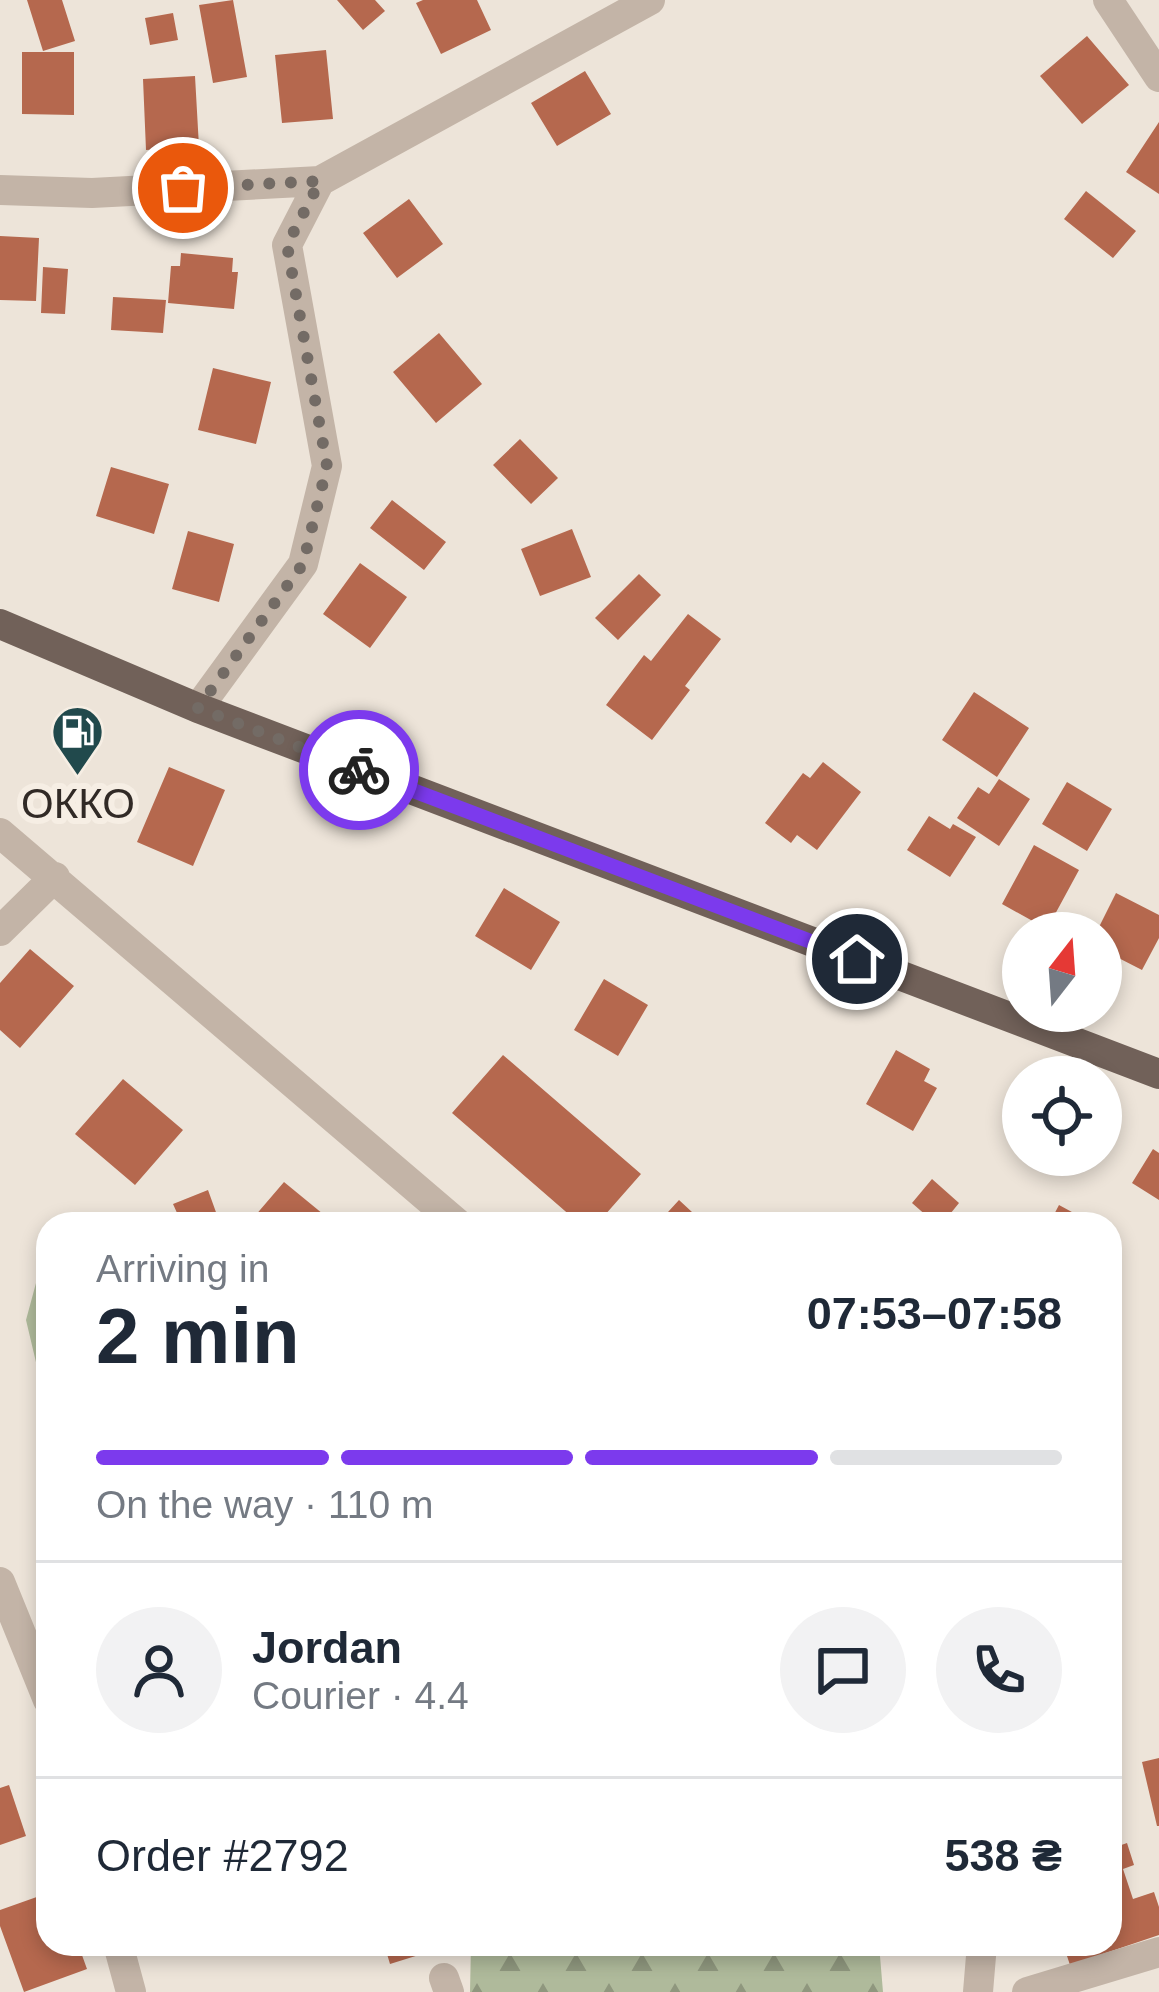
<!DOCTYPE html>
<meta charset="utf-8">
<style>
:root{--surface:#fff;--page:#f2f2f3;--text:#1f2937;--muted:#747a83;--line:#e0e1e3;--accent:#7c3aed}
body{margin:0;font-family:Helvetica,sans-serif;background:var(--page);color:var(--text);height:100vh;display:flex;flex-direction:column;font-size:45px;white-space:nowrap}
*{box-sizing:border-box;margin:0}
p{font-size:39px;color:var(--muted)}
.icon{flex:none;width:66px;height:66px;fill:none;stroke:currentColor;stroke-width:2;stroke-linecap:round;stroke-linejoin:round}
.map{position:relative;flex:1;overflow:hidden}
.side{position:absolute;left:36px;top:1212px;width:1086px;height:744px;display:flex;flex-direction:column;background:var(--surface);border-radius:36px;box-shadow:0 6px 18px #0003}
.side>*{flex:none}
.needle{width:78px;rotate:17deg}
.fabs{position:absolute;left:1002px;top:912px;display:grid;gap:24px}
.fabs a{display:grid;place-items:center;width:120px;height:120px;border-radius:50%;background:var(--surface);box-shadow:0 6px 18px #0003;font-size:60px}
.pin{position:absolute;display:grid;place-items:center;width:102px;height:102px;color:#fff;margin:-51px;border:6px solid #fff;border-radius:50%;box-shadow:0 3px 12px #0007}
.courier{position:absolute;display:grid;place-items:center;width:120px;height:120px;margin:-60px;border:9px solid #7c3aed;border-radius:50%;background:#fff;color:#222;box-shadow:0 3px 15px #0007}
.headline em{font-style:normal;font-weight:700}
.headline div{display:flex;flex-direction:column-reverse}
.headline{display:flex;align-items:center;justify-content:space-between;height:204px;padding:0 60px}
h1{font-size:78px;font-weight:700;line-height:90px}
.bar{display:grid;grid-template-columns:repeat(4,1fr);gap:18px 12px;align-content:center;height:144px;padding:0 60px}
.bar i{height:15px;border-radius:9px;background:var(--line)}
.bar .on{background:var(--accent)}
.bar p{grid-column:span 4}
.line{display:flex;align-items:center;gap:30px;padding:0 60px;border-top:3px solid var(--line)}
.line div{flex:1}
.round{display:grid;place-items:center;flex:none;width:126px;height:126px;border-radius:63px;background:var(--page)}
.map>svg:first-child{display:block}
.forest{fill:url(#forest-firs)}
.building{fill:#b5684e}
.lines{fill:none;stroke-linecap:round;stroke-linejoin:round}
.minor{stroke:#c3b4a7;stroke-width:30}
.major{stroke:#716159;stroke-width:30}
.done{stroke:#736b65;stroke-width:12;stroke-dasharray:0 21.6}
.route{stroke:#7c3aed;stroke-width:15}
.labels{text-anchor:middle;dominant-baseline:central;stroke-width:12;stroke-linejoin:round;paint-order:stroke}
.poi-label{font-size:42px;fill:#312a26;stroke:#f6eee4}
</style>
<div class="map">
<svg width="1159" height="1992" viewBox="0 0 1159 1992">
<defs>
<pattern id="forest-firs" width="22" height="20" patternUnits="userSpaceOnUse" patternTransform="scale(3)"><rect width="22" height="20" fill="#afba9b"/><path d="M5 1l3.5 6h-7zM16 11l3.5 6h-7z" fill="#8f977e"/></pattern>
</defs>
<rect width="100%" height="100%" fill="#ede4d9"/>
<path class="forest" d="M48,1280V1413L26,1320L36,1283Z
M471,1944H879L883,1992H470Z"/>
<path class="building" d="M27,0H62L75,41L43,51Z
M233,0L247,77L213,83L199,5Z
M337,0H375L385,11L363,30Z
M423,0H477L491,30L441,54L416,3Z
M173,13L178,40L150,45L145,18Z
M1087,36L1129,85L1082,124L1040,76Z
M326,50L333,119L282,123L275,55Z
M22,52H74V115L22,114Z
M585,71L611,114L557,146L531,103Z
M195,76L199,147L146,150L143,79Z
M1159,122V194L1126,172Z
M1086,191L1136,231L1113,258L1064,219Z
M409,199L443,244L397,278L363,233Z
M0,236L39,238L36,301L0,300Z
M181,253L233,258L232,272H238L234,309L168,303L171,266H180Z
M43,267L68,269L65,314L41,313Z
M113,297L166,300L163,333L111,330Z
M439,333L482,384L436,423L393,372Z
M213,368L271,382L256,444L198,430Z
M520,439L558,478L531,504L493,465Z
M111,467L169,484L154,534L96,516Z
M392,500L446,542L424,570L370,528Z
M572,529L591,577L540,596L521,549Z
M188,531L234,544L219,602L172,589Z
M360,563L407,597L370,648L323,614Z
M639,574L661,595L618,640L595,618Z
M688,614L721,639L685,686L690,690L652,740L606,705L644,655L651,661Z
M974,692L1029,728L997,777L942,740Z
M823,762L861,792L817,850L797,835L791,843L765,823L803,773L810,778Z
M169,767L225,790L193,866L137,842Z
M999,779L1030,799L999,846L957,818L978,787L989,794Z
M1067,782L1112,809L1087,851L1042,824Z
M929,816L950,829L953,824L976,837L950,877L907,850Z
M1034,845L1079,870L1047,929L1002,904Z
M504,888L560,922L531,970L475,936Z
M1116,893L1159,915V938L1142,970L1101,949V933H1096Z
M30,949L74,986L20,1048L0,1030V983Z
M604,979L648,1005L618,1056L574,1030Z
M896,1050L930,1069L924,1081L937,1088L913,1131L866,1104Z
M503,1055L641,1174L597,1224H580L452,1113Z
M123,1079L183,1130L135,1185L75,1134Z
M1153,1149L1159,1153V1200L1132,1183Z
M932,1179L959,1203L942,1224H936L912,1203Z
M284,1182L323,1214L314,1224H248Z
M208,1190L217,1215L194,1224H182L173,1204Z
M679,1200L705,1224H657Z
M1059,1205L1094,1224H1049Z
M1159,1758V1826H1157L1142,1762Z
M9,1785L26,1836L0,1845V1788Z
M1127,1843L1134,1865L1123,1869L1133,1899L1154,1892L1159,1907V1935L1070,1965L1063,1944H1110V1849Z
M48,1893V1944H78L87,1969L24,1992L0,1926V1910Z
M384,1944H419L422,1954L390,1964Z"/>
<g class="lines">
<path class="minor" d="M1108,0L1159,77
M0,190L92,193L320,181
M198,708L303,564L327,466L287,245L320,181L650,0
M0,833L458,1224
M0,931L55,877
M0,1582L48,1700
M118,1944L131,1992
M444,1978L449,1992
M978,1992L982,1944
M1027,1992L1159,1952"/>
<path class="major" d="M0,624L198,708L1159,1074"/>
</g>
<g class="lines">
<path class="done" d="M183,188L320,181L287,245L327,466L303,564L198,708L359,770"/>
<path class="route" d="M359,770L857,959"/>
</g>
<defs>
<symbol id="fuel-pin" viewBox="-11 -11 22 30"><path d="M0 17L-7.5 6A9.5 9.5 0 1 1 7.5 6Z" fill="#21494c" stroke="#f6eee4"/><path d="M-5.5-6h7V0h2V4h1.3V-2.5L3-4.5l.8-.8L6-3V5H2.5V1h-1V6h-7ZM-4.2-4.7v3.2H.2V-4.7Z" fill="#fff"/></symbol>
</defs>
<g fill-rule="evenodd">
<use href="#fuel-pin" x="48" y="702" width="59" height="81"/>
</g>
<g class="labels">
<g class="poi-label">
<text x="78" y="803">ОККО</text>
</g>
</g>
</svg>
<div class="fabs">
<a><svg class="needle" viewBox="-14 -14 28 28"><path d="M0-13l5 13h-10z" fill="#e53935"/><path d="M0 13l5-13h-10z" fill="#747a83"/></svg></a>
<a><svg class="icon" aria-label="locate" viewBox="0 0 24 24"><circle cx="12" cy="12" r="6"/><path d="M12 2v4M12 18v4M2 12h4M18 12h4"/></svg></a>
</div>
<div class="pin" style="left:183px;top:188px;background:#ea580c"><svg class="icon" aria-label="bag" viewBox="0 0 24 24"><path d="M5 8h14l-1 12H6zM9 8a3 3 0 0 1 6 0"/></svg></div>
<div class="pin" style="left:857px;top:959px;background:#1f2937"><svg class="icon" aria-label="home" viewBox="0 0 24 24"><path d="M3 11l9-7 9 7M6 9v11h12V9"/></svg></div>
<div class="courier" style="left:359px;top:770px"><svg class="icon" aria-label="bike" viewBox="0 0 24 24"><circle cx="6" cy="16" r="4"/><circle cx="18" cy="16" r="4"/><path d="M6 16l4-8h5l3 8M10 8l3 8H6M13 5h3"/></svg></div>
<section class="side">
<div class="headline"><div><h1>2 min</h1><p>Arriving in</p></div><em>07:53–07:58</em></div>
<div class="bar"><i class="on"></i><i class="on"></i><i class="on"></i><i></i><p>On the way · 110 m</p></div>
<div class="line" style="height:216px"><a class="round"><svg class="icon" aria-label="person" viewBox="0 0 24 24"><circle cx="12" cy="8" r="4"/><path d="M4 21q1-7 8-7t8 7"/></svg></a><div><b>Jordan</b><p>Courier · 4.4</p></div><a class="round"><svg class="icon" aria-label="chat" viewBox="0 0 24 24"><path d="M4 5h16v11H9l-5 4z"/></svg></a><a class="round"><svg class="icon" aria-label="phone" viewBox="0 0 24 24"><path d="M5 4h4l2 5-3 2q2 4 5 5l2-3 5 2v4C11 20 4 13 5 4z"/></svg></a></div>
<div class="line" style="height:156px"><div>Order #2792</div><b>538 ₴</b></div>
</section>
</div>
